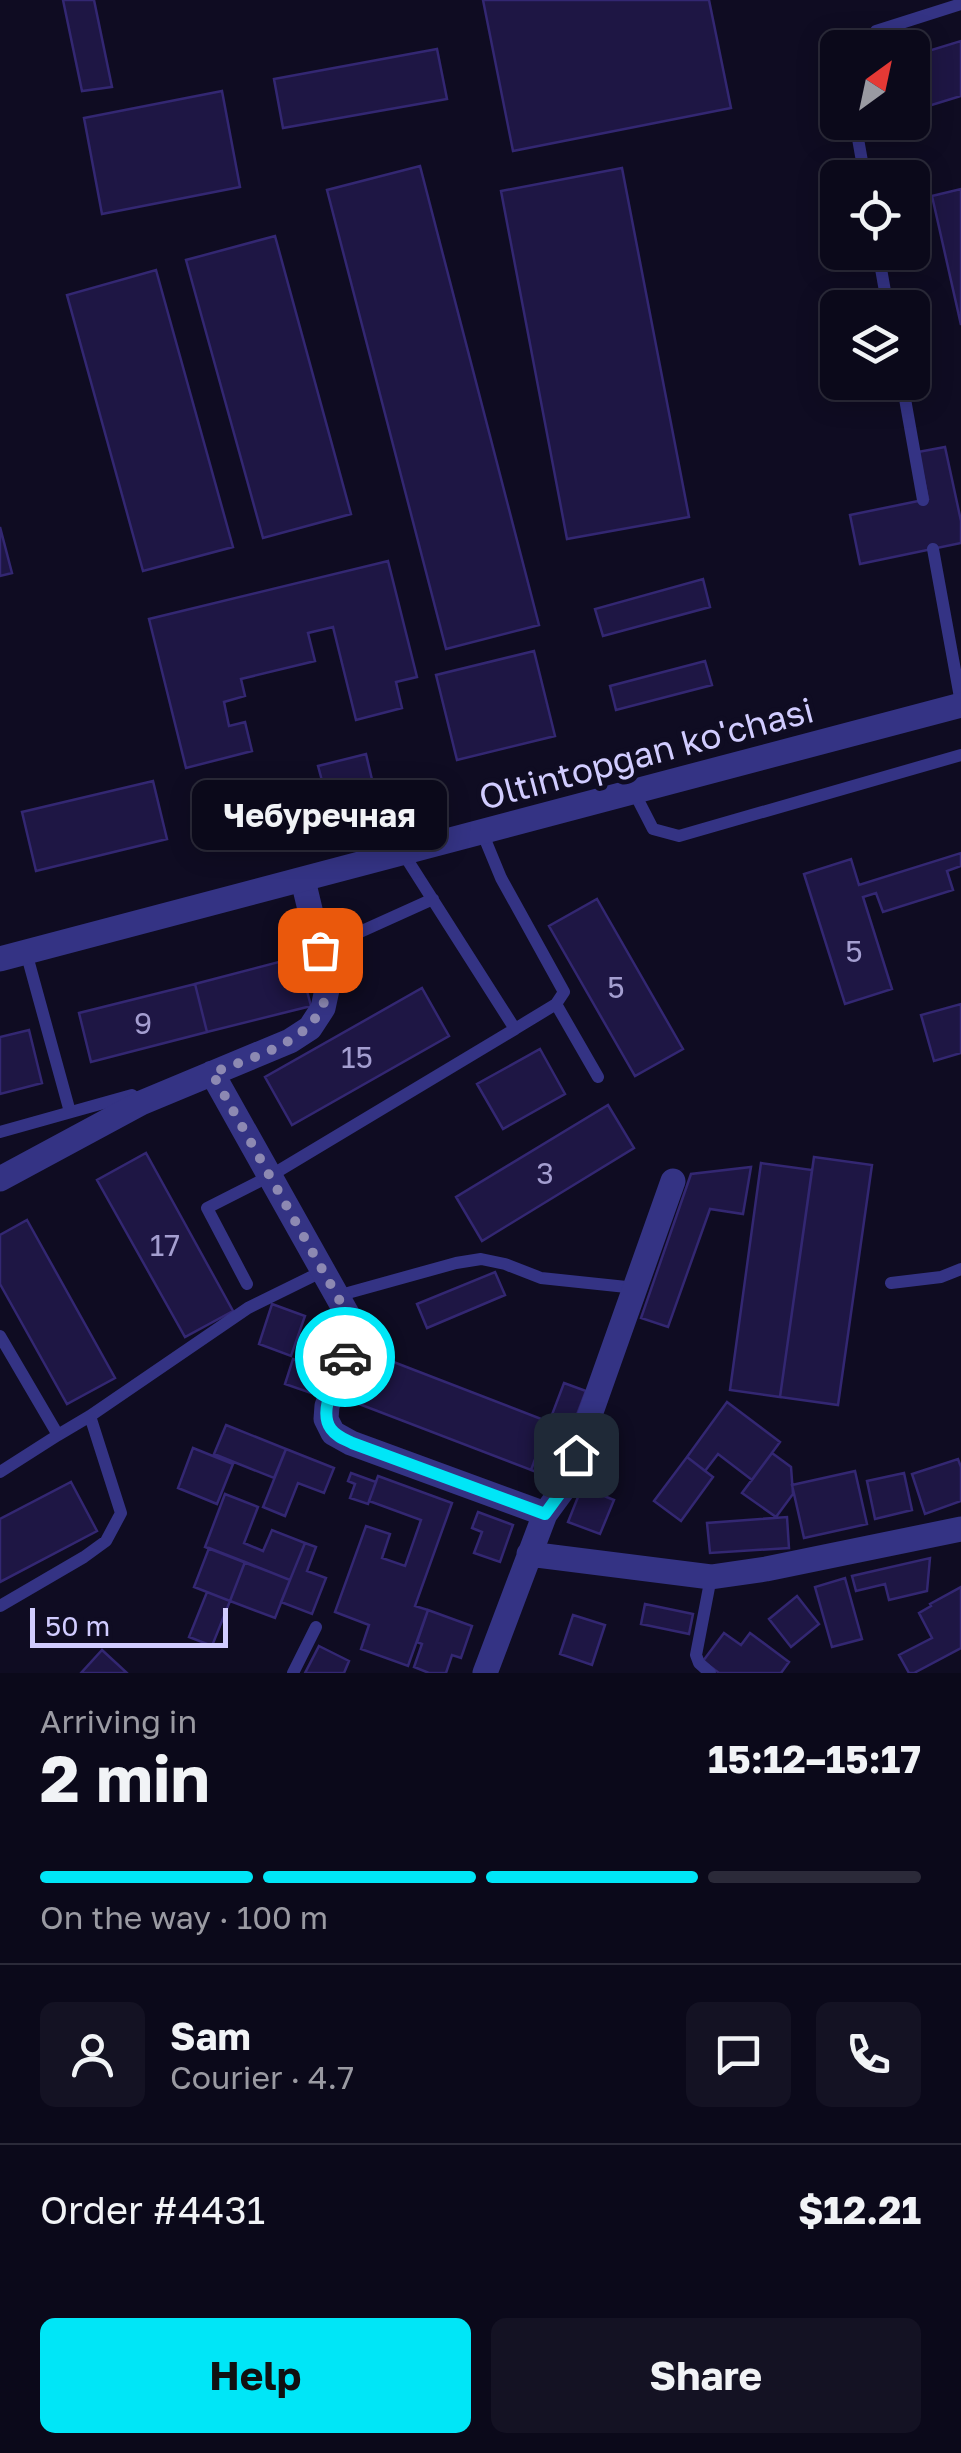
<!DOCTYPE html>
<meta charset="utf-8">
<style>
:root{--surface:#0b091a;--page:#141223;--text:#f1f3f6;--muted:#9a9aa2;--line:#2b2a39;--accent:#00e6f7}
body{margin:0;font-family:"Golos Text",sans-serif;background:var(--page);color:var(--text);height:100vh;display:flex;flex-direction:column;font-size:38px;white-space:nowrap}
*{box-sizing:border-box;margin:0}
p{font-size:32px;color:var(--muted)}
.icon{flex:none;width:55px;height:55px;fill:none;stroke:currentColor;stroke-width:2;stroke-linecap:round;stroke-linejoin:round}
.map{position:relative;height:1673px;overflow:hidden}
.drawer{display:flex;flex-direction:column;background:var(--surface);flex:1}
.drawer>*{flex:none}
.needle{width:65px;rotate:33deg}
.fabs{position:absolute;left:820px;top:30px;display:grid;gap:20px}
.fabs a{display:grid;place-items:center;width:110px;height:110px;border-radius:15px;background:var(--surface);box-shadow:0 5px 25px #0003,0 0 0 2px var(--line);font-size:50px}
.scale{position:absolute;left:30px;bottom:25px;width:198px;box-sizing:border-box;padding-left:10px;border:5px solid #d1ccff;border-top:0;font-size:28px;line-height:35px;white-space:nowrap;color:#d1ccff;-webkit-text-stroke:8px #0f0c22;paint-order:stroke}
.pin{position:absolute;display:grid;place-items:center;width:85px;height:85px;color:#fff;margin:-42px;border-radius:20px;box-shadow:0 5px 15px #0006}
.courier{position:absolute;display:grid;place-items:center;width:100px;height:100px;margin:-50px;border:8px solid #00e6f7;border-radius:50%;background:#fff;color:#222;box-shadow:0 2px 12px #0007}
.bubble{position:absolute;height:70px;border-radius:15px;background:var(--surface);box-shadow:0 5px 25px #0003,0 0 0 2px var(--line);font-size:32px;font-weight:700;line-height:70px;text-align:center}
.overview em{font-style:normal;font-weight:700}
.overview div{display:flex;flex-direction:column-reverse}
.overview{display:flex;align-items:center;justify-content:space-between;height:170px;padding:0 40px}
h1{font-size:65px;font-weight:700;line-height:75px}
.bar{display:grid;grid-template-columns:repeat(4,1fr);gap:15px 10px;align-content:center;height:120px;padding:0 40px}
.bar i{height:12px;border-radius:8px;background:var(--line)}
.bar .selected{background:var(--accent)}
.bar p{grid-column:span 4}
.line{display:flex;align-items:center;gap:25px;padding:0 40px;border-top:2px solid var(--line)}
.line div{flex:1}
.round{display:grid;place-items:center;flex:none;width:105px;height:105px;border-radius:15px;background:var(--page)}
.primary-button{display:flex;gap:20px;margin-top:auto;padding:20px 40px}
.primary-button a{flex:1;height:115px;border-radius:15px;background:var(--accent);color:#111;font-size:40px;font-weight:700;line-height:115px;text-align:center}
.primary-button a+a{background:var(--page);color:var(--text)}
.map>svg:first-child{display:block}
.building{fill:#1e1644;stroke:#332772;stroke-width:2.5}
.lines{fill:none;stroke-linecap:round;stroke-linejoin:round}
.service{stroke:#343384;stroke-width:12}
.minor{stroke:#343384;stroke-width:25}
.tertiary{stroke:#343384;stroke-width:25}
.done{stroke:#8d89b2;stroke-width:10;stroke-dasharray:0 18}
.route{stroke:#00e6f7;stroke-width:12}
.labels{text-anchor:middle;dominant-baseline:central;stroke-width:10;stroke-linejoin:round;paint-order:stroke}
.number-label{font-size:30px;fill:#a49ed0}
.street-label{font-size:35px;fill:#d1ccff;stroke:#0f0c22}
</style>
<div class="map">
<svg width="961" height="1673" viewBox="0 0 961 1673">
<rect width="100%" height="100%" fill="#0f0c22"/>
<path class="building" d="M63,0H94L112,87L82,91Z
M483,0H709L731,108L513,151Z
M961,41V96L912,111V56Z
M437,49L447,99L283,128L274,79Z
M222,91L240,187L102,214L84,118Z
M420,166L539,625L446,649L327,190Z
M622,168L689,517L567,539L501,191Z
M961,189V325L932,196Z
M275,236L351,514L263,538L186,260Z
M156,270L233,547L143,571L67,295Z
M945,447L961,521V543L860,564L850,515L928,499L918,452Z
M0,527L12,573L0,576Z
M388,561L417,677L396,682L402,708L356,720L333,627L308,633L315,661L241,679L245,696L224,702L229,726L245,722L252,751L186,768L149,619Z
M703,579L710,607L603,636L595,609Z
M534,651L555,736L457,760L436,675Z
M705,661L712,685L616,710L610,686Z
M366,754L374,788L327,799L318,766Z
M153,781L167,839L36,871L22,812Z
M961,853V866L947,871L953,890L883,912L876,893L863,897L892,989L845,1004L804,874L851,859L859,885Z
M597,899L683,1049L635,1076L549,926Z
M298,957L311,1006L207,1032L195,984Z
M195,984L207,1032L91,1062L79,1013Z
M422,988L449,1036L292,1125L265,1077Z
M961,1004V1053L934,1061L921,1015Z
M29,1030L42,1083L0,1094V1037Z
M540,1049L565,1094L503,1129L477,1084Z
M608,1105L634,1148L482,1241L456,1197Z
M146,1153L233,1311L185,1337L97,1180Z
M814,1157L872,1165L838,1405L780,1397Z
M761,1163L812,1170L780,1397L730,1390Z
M751,1167L743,1214L710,1209L668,1327L641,1318L691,1174Z
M27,1220L115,1378L67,1404L0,1284V1235Z
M495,1272L505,1295L427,1328L417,1304Z
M272,1304L305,1316L291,1356L259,1344Z
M365,1351L549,1422L531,1470L346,1399Z
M293,1359L320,1368L311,1393L285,1384Z
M564,1383L586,1391L553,1478L531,1470Z
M727,1402L780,1442L752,1480L718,1454L705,1471L687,1457Z
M226,1425L286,1449L274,1478L214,1454Z
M193,1448L233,1464L217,1504L178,1488Z
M286,1449L334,1468L324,1493L298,1483L285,1516L263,1507Z
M772,1453L791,1467L793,1494L776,1517L742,1493Z
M687,1457L713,1477L681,1521L654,1501Z
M958,1459L961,1467V1501L925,1514L912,1474Z
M855,1471L867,1524L804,1538L792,1485Z
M351,1473L376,1482L368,1504L350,1498L355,1484L348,1481Z
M904,1473L912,1510L875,1519L867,1481Z
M378,1476L452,1503L415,1606L428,1610L408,1666L361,1649L369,1625L335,1612L366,1526L390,1534L382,1558L405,1566L421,1520L369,1501Z
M71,1482L97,1531L0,1582V1519Z
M582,1487L614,1500L600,1534L568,1522Z
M225,1494L258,1507L244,1543L263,1551L272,1530L305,1543L290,1580L205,1547Z
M478,1512L513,1525L500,1562L474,1553L482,1532L472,1528Z
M787,1517L789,1548L710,1553L707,1523Z
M305,1543L316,1547L307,1571L326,1578L312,1614L281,1602Z
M209,1548L245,1562L230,1601L194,1587Z
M930,1558L927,1591L889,1600L885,1584L856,1591L852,1576Z
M245,1562L290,1580L275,1618L230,1601Z
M845,1578L862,1639L832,1647L815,1587Z
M961,1587V1648L914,1673H909L899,1655L932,1638L919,1613L931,1606L930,1604Z
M207,1592L230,1601L212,1646L189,1637Z
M797,1596L819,1624L791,1647L769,1619Z
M645,1604L693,1614L689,1634L641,1624Z
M428,1610L472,1626L461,1658L452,1655L446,1673H429L414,1667L422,1644L417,1642Z
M573,1615L605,1625L592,1665L560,1654Z
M724,1633L741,1645L750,1633L789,1662L781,1673H719L703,1661Z
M319,1646L349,1661L344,1673H305Z
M102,1650L127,1673H81Z"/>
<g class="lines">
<path class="service" d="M864,48L876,31L961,4
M855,122L865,178
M878,252L888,308
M902,382L923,500
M933,549L961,703
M634,792L653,829L679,836L961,755
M482,832L501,878L564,992L556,1004L515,1029
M320,950L433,899
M26,952L70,1112
M556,1004L598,1077
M0,1132L132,1095L140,1102
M891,1283L941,1277L961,1269
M247,1284L207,1208L270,1176L515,1029L403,853
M337,1296L456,1263L481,1259L505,1264L541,1278L636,1288
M0,1336L58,1435L0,1472
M58,1435L90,1416L248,1308L323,1271
M0,1606L84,1557L106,1541L121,1513L90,1416
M293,1673L316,1627
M710,1673L699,1663L696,1655L711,1577"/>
<path class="minor" d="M212,1073L350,1319L351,1343L327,1406L326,1419L333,1433L351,1443L545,1514
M0,1179L141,1103L290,1041L310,1028L323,1008L328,985L303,880
M529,1554L711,1577L766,1569L961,1529
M485,1673L545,1514L564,1488L673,1181"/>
<path class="tertiary" d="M0,959L961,705"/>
</g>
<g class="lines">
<path class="done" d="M320,950C323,962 328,976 327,988C322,1041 254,1056 212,1073L350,1319L351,1342L345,1357"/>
<path class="route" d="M345,1357C338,1377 317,1410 331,1429C336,1436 344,1439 352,1443L545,1514L564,1488L576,1455"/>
</g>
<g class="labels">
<g class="number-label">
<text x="854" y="951">5</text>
<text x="616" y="987">5</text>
<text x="143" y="1023">9</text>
<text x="357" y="1057">15</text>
<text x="545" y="1173">3</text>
<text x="165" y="1245">17</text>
</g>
<g class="street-label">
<text transform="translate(646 753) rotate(-15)">Oltintopgan ko'chasi</text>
</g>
</g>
</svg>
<div class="fabs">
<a><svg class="needle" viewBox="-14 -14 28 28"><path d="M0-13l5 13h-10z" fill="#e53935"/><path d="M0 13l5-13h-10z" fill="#9a9aa2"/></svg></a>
<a><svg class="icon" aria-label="locate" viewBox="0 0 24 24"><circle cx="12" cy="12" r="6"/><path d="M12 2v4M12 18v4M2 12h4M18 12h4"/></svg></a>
<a><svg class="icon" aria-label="layers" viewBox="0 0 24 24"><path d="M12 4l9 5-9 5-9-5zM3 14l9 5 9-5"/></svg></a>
</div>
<div class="scale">50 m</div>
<div class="pin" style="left:320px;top:950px;background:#ea580c"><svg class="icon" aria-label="bag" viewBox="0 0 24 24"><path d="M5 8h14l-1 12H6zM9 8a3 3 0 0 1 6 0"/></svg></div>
<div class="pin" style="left:576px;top:1455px;background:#1f2937"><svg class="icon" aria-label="home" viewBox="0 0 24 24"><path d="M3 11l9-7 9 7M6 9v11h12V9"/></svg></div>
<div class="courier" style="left:345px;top:1357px"><svg class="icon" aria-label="car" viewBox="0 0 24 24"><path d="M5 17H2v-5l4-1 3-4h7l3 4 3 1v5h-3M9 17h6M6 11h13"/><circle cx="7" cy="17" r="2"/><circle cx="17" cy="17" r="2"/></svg></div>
<div class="bubble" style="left:192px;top:780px;width:255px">Чебуречная</div>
</div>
<section class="drawer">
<div class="overview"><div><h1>2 min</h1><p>Arriving in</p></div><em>15:12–15:17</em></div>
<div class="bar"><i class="selected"></i><i class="selected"></i><i class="selected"></i><i></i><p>On the way · 100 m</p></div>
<div class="line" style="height:180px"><a class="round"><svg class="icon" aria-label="person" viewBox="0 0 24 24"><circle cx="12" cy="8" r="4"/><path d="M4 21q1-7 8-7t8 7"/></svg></a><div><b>Sam</b><p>Courier · 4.7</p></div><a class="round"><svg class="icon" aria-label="chat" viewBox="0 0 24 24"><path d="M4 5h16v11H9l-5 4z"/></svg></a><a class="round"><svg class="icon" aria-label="phone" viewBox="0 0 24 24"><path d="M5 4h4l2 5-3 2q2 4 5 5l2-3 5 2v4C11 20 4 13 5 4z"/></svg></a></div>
<div class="line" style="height:130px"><div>Order #4431</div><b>$12.21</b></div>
<div class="primary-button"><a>Help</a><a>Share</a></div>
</section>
